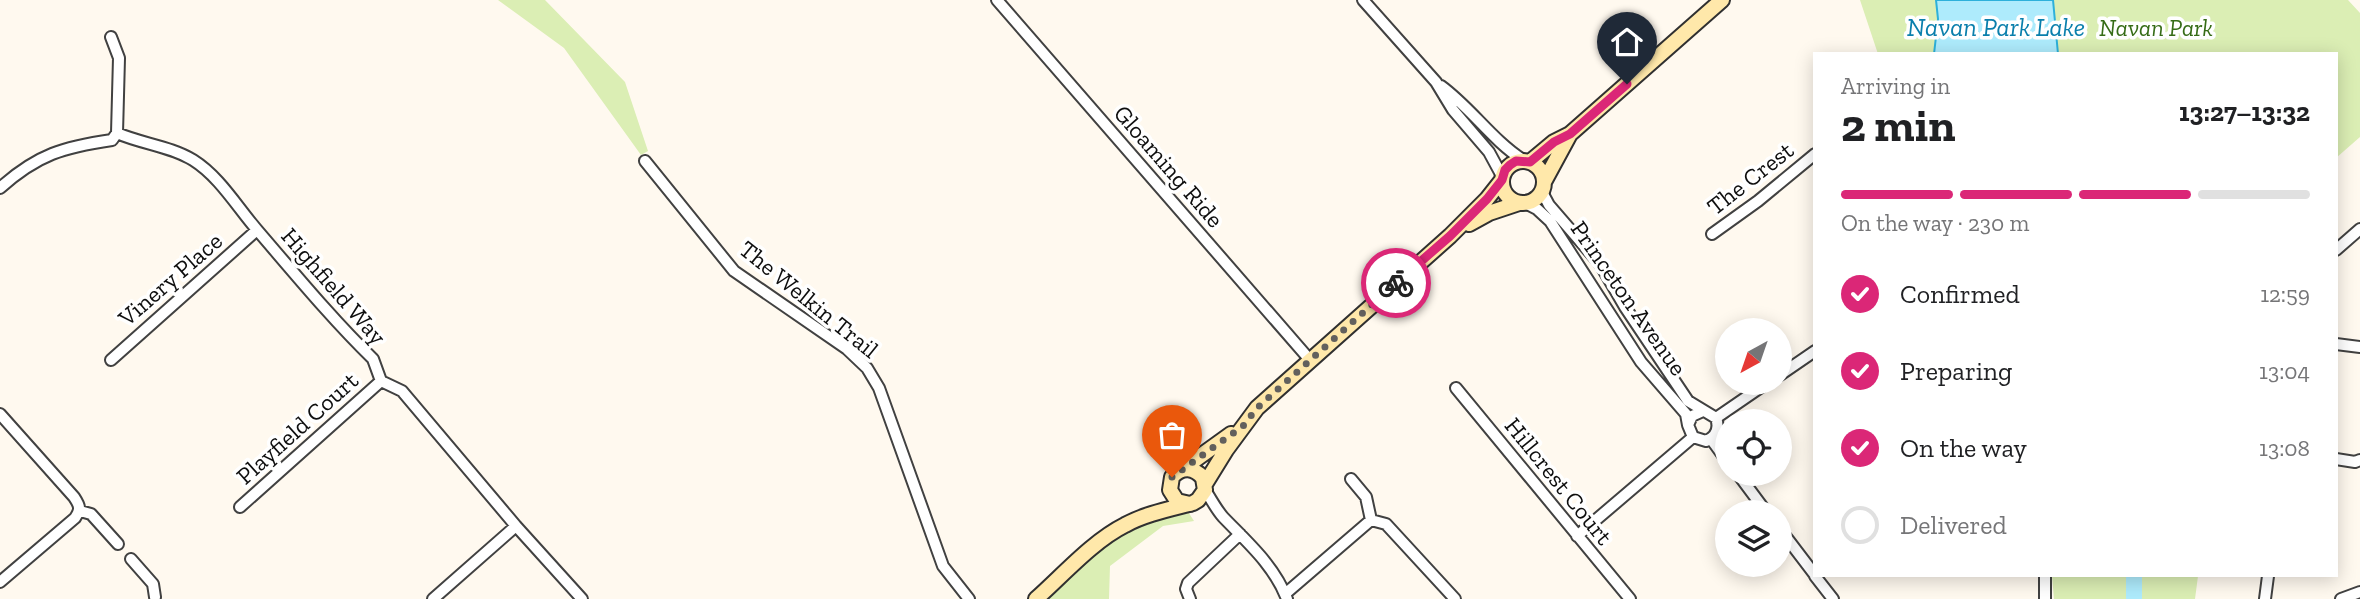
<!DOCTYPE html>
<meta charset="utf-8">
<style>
:root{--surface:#fff;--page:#f6f6f6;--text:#202124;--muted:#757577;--line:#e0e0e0;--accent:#db2777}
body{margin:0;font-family:"Zilla Slab",serif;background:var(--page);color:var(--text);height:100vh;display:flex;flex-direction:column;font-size:26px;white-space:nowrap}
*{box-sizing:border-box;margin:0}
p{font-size:23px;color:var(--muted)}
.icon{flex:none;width:38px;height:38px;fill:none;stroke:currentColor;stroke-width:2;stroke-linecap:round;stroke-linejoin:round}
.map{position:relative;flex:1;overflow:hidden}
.sheet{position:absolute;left:1813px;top:52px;width:525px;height:525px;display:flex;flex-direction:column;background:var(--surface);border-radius:0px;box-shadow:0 4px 18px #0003}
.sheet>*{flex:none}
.needle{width:46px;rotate:220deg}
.fabs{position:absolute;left:1715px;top:318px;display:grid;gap:14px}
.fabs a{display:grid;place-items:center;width:77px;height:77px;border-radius:50%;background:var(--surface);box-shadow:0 4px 18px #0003;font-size:35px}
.pin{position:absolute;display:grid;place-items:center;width:60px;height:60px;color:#fff;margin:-72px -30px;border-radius:50% 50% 50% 0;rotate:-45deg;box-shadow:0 0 7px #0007}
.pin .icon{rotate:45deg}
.courier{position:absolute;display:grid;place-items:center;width:70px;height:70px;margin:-35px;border:5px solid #db2777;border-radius:50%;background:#fff;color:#222;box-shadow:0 2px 9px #0007}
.head em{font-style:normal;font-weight:700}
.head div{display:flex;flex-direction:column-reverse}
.head{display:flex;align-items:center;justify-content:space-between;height:119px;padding:0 28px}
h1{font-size:46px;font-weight:700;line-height:52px}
.bar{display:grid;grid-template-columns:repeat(4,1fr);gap:10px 7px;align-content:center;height:84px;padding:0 28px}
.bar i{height:9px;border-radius:5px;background:var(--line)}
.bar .on{background:var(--accent)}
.bar p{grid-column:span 4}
ol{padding:0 28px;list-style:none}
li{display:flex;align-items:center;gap:21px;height:77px}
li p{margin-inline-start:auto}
li .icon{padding:7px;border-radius:50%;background:var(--accent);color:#fff;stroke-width:4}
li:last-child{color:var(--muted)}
li i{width:38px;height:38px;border:4px solid var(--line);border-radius:50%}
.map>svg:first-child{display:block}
.green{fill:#dbeeb4}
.water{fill:#aeebfc;stroke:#2db0da;stroke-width:2}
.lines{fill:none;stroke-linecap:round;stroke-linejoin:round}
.river{stroke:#aeebfc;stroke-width:16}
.street-casing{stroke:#414141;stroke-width:14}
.secondary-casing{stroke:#303030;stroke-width:18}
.street{stroke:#fff;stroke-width:10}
.secondary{stroke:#ffe8aa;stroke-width:14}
.done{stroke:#62605d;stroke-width:7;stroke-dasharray:0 12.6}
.route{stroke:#db2777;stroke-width:9}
.labels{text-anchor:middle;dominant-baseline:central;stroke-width:7;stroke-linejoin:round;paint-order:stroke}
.park-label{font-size:24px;font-style:italic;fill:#366c17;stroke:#fff}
.street-label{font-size:24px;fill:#0e0e0e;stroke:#fff}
.water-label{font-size:26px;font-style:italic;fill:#0a7fac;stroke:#fff}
</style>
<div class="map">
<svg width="2360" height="599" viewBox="0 0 2360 599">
<rect width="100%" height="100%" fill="#fff9ef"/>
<path class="green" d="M498,0H545L625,82L648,151L641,155L564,48Z
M1860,0H2348L2360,13V137L2336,158V54H1878Z
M1185,507L1194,521L1163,526L1110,566L1109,599H1040L1110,536Z
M2052,576H2198L2195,599H2054Z"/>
<path class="water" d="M1936,0H2053L2058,54H1934L1938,19Z"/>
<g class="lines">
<path class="river" d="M2134,599V576"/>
<defs>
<path id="street" d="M997,0L1310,360
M1363,0L1436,82L1453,110L1489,152L1502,176
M111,37L119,58L117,133
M1441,86C1471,108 1492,140 1523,160
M645,161L734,271L847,349L867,368L879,388L943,566L969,599
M0,188C38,154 64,147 112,140L117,133C142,144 170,146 193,160C220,177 237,207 258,231C295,274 332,319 373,359L381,381L402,391L516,526L582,599
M1542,192L1549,205L1600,264L1625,307L1688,401L1716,418C1720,429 1716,437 1706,441L1693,437L1688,425L1692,416L1703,411
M1525,203L1537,209L1550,221L1641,362L1686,414L1688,425
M1712,234L1758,201L1815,154
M2336,250L2360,229
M2336,344L2360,347
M111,360L257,230
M1780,375L1815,351
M1456,388L1630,599
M0,414L74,497C80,506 81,509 75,518L0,582
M1716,418L1767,383
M1711,439L1727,461
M2336,459L2355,462L2360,460
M1738,474L1767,513
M1351,479L1366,497L1371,520
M1205,490C1211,499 1216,509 1223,517C1247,542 1274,565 1287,599
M240,507L381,381
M80,511L91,514L118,544
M1780,529L1815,575
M1577,536L1693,437
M131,559L153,584L155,597
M1815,576L1833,599
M2045,576V599
M1285,594L1371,520L1386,524L1455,599
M433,599L516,526
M1190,599L1186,589L1188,583L1240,534
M2265,599L2268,576
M2341,599L2360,592"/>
<path id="secondary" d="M1502 182a21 21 0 1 1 42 0a21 21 0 1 1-42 0Z
M1530,162L1554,142L1570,134L1722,0
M1544,182L1570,134
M1469,224L1489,213L1519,203
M1181,470L1231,434
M1205,484L1226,450L1257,408L1450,236L1487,199L1502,180
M1036,599C1063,575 1093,541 1125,525C1145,514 1170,509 1193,503L1198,500L1205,490L1203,478C1194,467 1182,466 1172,477L1170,490L1177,501L1190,504"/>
</defs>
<use href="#street" class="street-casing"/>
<use href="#secondary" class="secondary-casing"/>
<use href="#street" class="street"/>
<use href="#secondary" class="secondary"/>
</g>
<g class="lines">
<path class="done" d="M1172,477L1243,426L1257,408L1396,283"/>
<path class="route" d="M1396,283L1450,236L1487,199L1502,180L1505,170L1510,165L1516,161L1530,162L1554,142L1570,134L1627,84"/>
</g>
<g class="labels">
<g class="park-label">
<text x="2156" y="27">Navan Park</text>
</g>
<g class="street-label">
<text transform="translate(1169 166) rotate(49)">Gloaming Ride</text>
<text transform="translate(1750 178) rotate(-38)">The Crest</text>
<text transform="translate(170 279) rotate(-41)">Vinery Place</text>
<text transform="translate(334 286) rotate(49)">Highfield Way</text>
<text transform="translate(1629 298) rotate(55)">Princeton Avenue</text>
<text transform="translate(809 299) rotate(39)">The Welkin Trail</text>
<text transform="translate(297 428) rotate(-42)">Playfield Court</text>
<text transform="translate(1559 481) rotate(51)">Hillcrest Court</text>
</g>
<g class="water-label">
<text x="1996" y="27">Navan Park Lake</text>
</g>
</g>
</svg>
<div class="fabs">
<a><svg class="needle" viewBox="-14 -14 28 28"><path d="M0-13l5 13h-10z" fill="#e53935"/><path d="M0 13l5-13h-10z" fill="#757577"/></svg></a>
<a><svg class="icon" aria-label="locate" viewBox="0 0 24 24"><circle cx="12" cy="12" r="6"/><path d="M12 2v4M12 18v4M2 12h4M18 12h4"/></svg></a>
<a><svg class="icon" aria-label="layers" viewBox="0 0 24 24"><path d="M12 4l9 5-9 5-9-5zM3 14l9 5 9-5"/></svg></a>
</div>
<div class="pin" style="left:1172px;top:477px;background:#ea580c"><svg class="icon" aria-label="bag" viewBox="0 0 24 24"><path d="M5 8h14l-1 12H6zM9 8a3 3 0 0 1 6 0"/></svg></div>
<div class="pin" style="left:1627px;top:84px;background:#1f2937"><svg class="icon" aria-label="home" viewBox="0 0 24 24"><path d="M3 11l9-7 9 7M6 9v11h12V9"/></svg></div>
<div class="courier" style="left:1396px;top:283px"><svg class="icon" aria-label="bike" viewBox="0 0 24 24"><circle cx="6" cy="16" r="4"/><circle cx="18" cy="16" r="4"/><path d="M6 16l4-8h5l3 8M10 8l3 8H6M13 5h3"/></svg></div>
<section class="sheet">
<div class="head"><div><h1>2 min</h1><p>Arriving in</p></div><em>13:27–13:32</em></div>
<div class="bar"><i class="on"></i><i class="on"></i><i class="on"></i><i></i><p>On the way · 230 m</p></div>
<ol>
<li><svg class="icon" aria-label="check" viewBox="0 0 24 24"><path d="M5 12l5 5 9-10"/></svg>Confirmed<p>12:59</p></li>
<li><svg class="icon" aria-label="check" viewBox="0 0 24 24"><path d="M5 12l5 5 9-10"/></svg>Preparing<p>13:04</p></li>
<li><svg class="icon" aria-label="check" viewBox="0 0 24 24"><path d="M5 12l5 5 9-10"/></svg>On the way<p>13:08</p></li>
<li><i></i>Delivered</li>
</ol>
</section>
</div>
